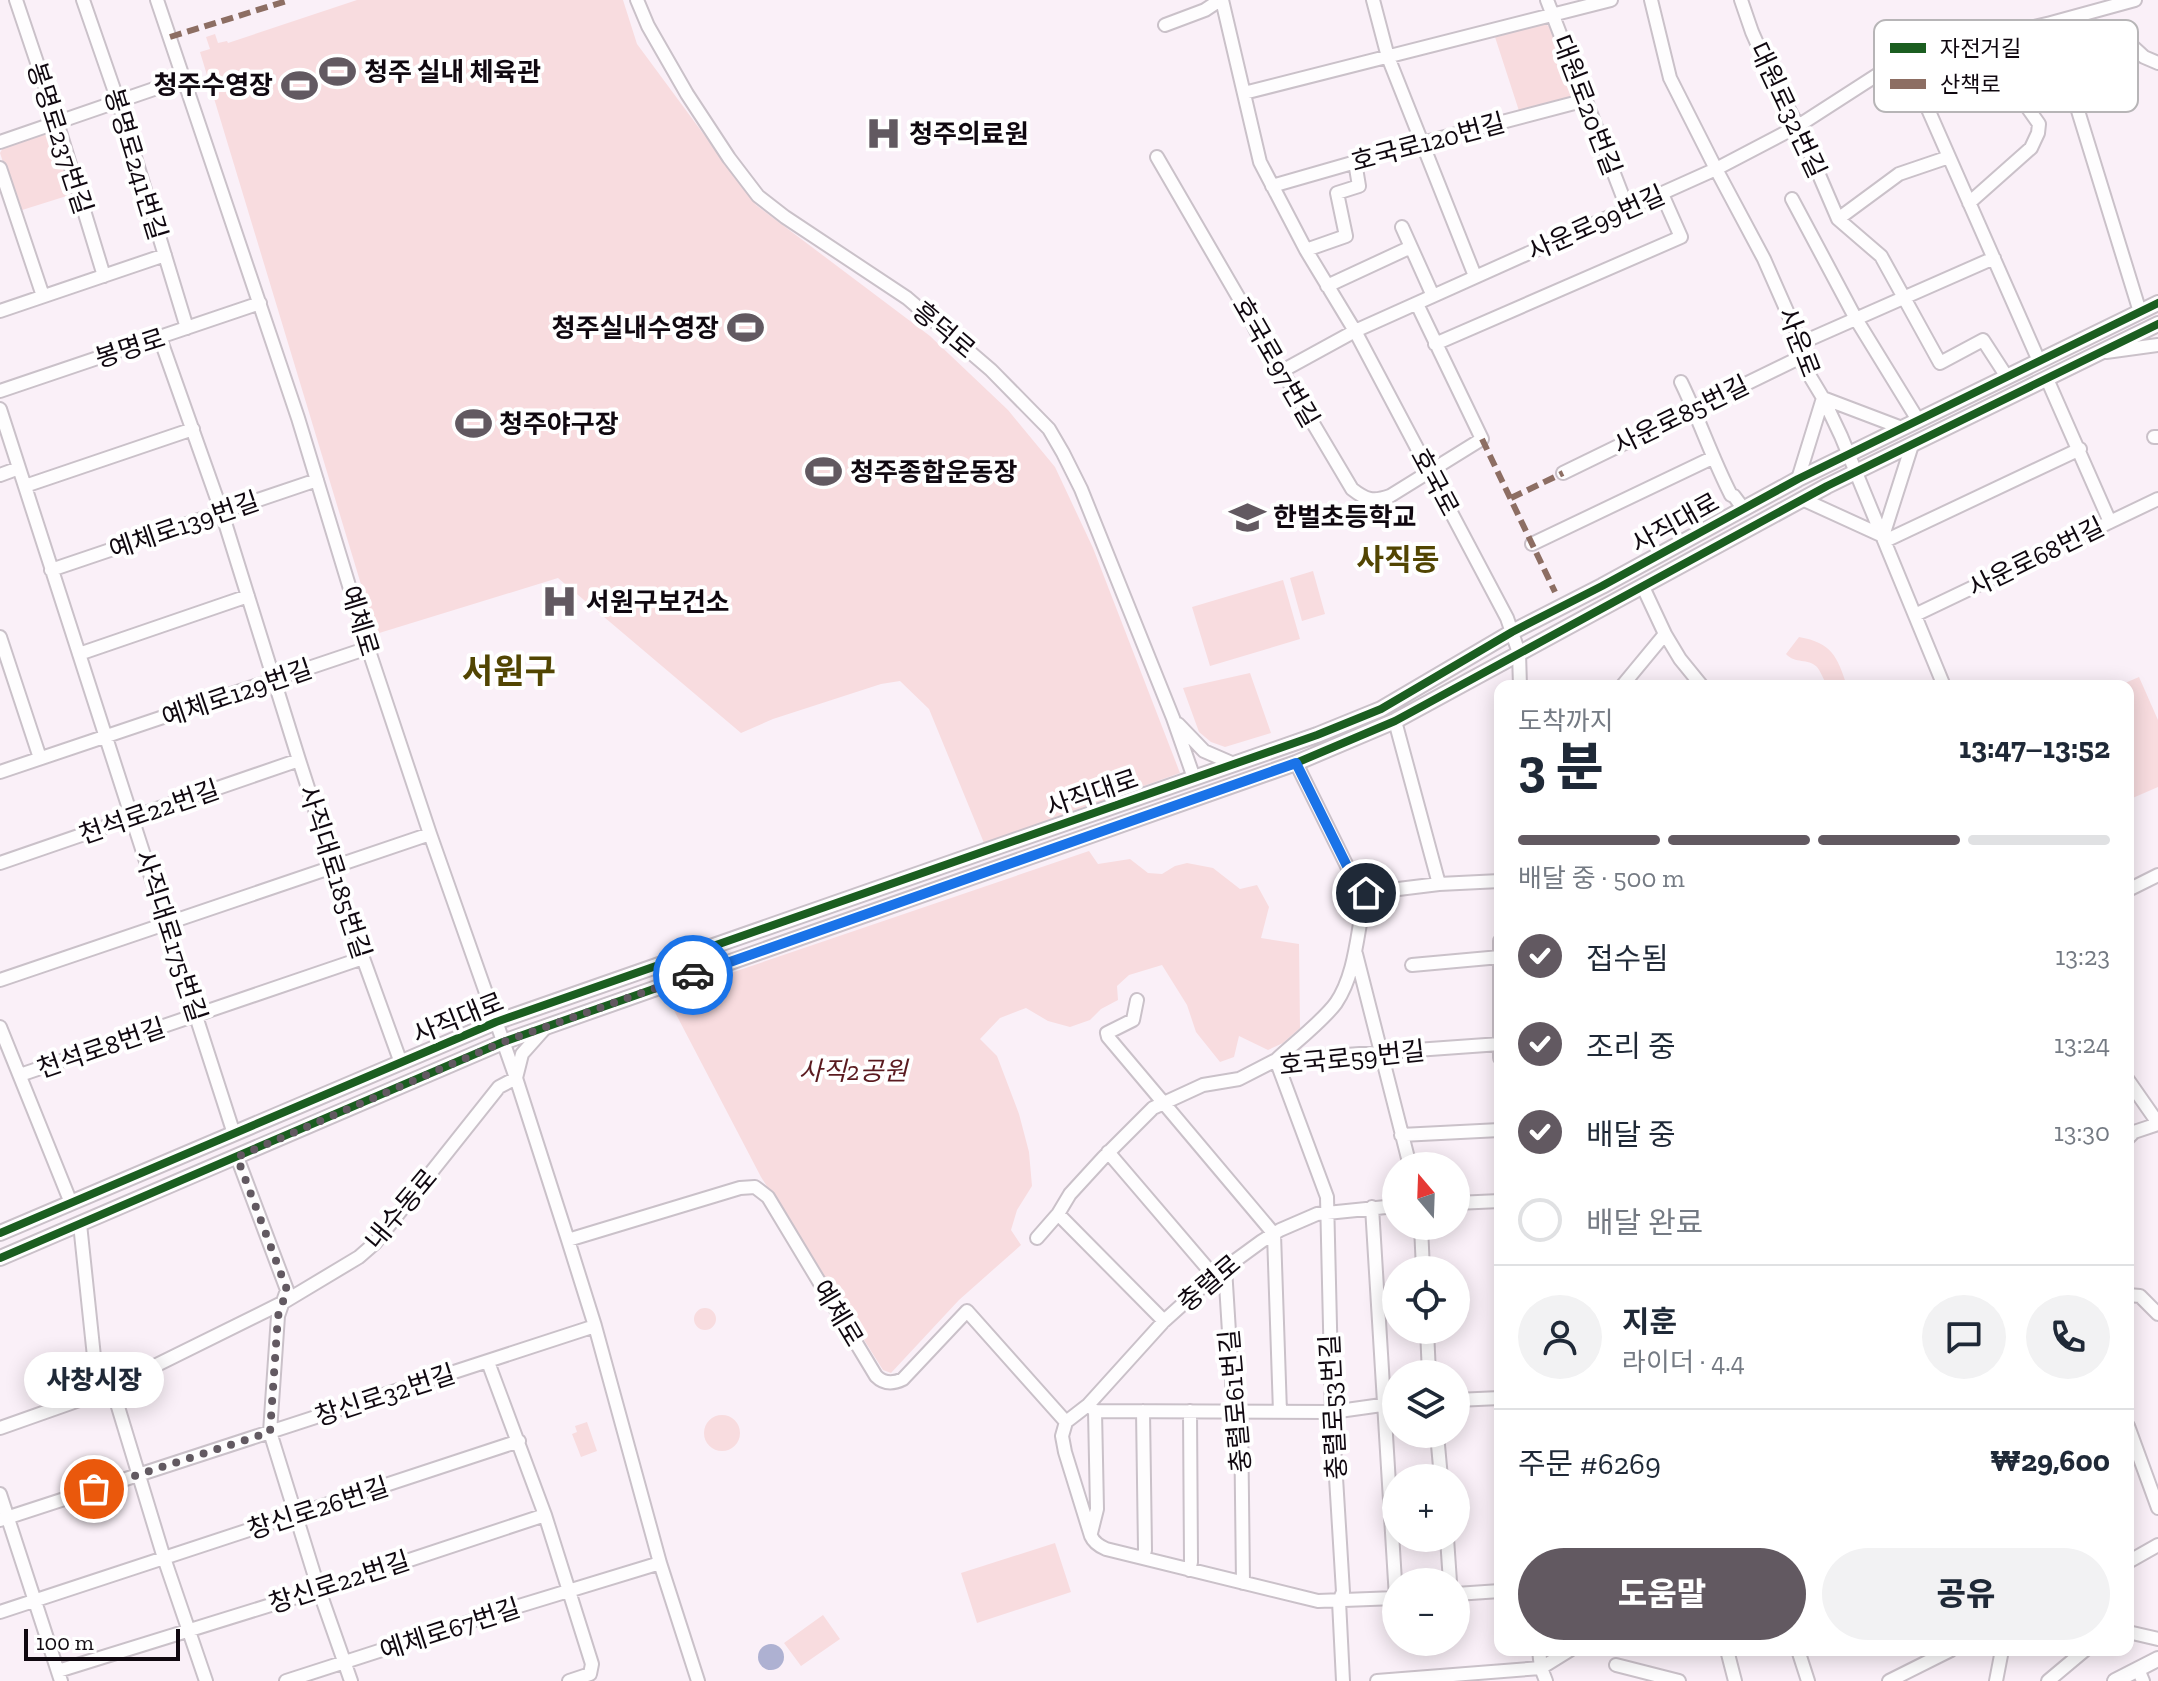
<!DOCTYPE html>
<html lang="ko">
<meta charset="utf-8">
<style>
:root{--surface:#fff;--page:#f2f2f3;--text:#1f2937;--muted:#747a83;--line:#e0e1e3;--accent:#625961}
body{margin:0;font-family:"Zilla Slab","Noto Sans KR",serif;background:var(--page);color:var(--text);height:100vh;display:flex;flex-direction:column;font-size:30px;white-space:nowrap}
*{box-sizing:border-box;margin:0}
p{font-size:26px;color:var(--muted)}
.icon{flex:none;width:44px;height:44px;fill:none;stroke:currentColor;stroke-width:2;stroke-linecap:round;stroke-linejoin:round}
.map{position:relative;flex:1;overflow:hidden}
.details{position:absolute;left:1494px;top:680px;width:640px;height:976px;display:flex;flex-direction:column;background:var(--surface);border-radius:16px;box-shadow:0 4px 20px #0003}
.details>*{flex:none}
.needle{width:52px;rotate:341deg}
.fabs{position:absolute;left:1382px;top:1152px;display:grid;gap:16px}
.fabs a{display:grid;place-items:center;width:88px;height:88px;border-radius:50%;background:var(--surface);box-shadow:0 4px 20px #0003;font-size:40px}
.scale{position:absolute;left:24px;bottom:20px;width:156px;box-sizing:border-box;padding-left:8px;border:4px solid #100810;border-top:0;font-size:22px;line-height:28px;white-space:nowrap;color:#100810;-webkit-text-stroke:6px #fff;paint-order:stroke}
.pin{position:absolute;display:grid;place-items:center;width:68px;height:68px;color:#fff;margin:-34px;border:4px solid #fff;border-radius:50%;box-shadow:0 2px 8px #0007}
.courier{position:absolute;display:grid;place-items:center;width:80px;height:80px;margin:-40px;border:6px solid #1a73e8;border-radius:50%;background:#fff;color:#222;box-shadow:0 2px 10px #0007}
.bubble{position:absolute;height:56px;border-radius:28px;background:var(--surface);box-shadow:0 4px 20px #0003;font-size:26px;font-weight:800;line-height:56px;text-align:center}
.overview em{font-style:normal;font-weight:800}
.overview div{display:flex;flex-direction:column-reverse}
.overview{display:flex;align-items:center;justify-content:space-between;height:136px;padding:0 24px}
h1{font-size:52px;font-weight:800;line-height:60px}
.bar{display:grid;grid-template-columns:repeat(4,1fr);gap:12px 8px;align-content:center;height:96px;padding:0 24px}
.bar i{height:10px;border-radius:6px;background:var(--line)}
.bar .current{background:var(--accent)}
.bar p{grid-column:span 4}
.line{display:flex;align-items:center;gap:20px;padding:0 24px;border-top:2px solid var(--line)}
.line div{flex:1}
.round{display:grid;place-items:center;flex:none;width:84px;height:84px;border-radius:42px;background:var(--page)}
ol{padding:0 24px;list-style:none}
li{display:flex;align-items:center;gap:24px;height:88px}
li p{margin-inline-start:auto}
li .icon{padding:8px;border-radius:50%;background:var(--accent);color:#fff;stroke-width:4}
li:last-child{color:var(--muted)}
li i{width:44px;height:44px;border:4px solid var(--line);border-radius:50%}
.action{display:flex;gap:16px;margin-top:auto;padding:16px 24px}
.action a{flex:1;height:92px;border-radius:48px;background:var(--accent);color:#fff;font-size:32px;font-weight:800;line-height:92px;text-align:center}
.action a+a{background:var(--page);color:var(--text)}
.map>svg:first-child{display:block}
.green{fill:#f8dcdf}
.water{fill:#aeb1d2}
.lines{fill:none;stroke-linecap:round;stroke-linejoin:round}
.minor-casing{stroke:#cac1c9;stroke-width:16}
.major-casing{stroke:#cac1c9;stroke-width:18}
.minor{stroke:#fefdfe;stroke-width:12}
.major{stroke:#fefdfe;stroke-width:14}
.quiet{stroke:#8d6e63;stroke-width:6;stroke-dasharray:12 6;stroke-linecap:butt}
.cycleway-casing{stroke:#fff;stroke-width:13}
.cycleway{stroke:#1b5e20;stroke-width:8}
.done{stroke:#625961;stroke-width:8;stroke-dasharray:0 14.4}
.route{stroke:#1a73e8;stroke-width:10}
.labels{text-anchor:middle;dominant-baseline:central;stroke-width:8;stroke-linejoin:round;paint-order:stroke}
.poi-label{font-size:26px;font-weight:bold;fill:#100810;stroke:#fff;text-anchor:start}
.street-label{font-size:26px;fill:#100810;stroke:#fff}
.park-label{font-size:26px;font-style:italic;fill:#5a1a1f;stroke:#fff}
.quarter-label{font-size:30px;font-weight:bold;fill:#524502;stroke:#fff}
.district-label{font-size:34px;font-weight:bold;fill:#524502;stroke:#fff}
.key{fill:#fff;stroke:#b7b5b7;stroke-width:2}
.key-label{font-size:22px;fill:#100810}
</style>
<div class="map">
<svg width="2158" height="1681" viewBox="0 0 2158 1681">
<rect width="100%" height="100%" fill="#faf0f8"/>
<path class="green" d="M357,0H623L637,44L756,205L930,336L1008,410L1055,467L1093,548L1180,773L984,843L929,709L900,681L881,684L773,719L741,733L558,578L376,634L200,52L210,49L206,37L215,34L218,43L227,41L228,43Z
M1545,24L1552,28L1576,88L1574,99L1520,114L1495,37Z
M48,132L55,135L73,194L19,211L0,153L4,146Z
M1313,571L1325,614L1302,621L1290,578Z
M1283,580L1300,639L1210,666L1192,607Z
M1799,637C1832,643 1837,656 1847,686H1827C1824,680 1821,672 1817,667C1808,658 1795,664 1786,654Z
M1250,673L1271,733L1225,747L1211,742L1199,732L1183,688Z
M2139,677L2158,720V787L2128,800V686H2118Z
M1089,851L1098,864L1130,859L1148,873L1162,874L1175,866L1187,863L1213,868L1240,889L1257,885L1269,907L1261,938L1299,944L1300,1028L1283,1043L1268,1050L1239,1036L1234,1057L1220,1062L1196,1032L1187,1005L1162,965L1129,975L1117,986L1118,1000L1101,1009L1090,1020L1070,1027L1048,1021L1026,1008L1000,1018L980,1039L997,1056L1019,1114L1029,1152L1032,1186L1017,1210L1011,1230L1021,1245L959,1300L891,1373L883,1370L761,1177L666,995Z
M694 1319a11 11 0 1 1 22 0a11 11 0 1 1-22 0Z
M704 1433a18 18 0 1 1 36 0a18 18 0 1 1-36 0Z
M587,1422L597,1451L581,1457L572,1434L577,1432L575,1426Z
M1055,1543L1071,1592L977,1623L961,1573Z
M823,1615L840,1639L801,1666L784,1643Z"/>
<path class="water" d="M758 1657a13 13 0 1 1 26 0a13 13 0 1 1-26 0Z"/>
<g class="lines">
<defs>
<path id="minor" d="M16,0L57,122L104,276
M83,0L118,101L187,328
M157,0L298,418L368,648L430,834L516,1078L568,1240L595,1326L660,1563L698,1681
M637,0L648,26L687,94L729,158L758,196L785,217L907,298L991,370L1049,429L1063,453L1081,489L1173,718L1194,778
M1222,0L1260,162L1306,250L1355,331L1507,618L1519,653L1520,686
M1373,0L1388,57L1475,276
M1547,0L1628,210
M1651,0L1670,78L1716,169L1764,259L1801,343L1799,358L1823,398L1841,436L1944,686
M1741,0L1752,32L1775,84L1798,126L1838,219L1881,256L1940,363L1983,340L2007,377
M2051,23L2140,312
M1165,25L1205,10L1220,0
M1905,57L2039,361
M2066,68L2132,46L2144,57L2158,63
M1244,93L1611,0
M0,142L183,79
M1157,157L1244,307L1272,361L1282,371L1352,489C1366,500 1373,502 1390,496L1482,439L1417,304
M0,168L43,296
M1272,186L1422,143L1586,100
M1792,199L1856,319L1918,420
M1969,203L2031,148L2038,133L2039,124L2020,97L2051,60L2062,56
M1838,219L1899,174L1949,157
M1402,227L1433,296
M1306,250L1346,236L1337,193L1359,186L1355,162
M1327,286L1411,247
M0,311L165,255
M160,338L222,513L299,760L363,958L401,1063
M1801,343L1994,258
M1435,344L1681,237L1662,194
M2106,352L2158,345
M1282,371L1355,331L1716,169L1798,126L1905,57L2051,23L2135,0
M2047,379L2110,522
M1681,382C1699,419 1712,458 1731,495L1734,496L1743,508
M0,391L260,303
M1823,398L1902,428
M0,409L234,1134
M2154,437H2158
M1563,473L1799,358
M0,475L19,468
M1798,479L1823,398
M25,486L193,429
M1802,499L1883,536
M1883,536L1912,445
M1885,541L2080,449
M1532,544L1712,458
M51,570L317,480
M1915,615L2158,499
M1665,634L1680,659L1702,686
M0,637L40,758
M79,654L248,596
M1622,686L1665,634L1643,587
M1395,721L1439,884
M1178,724L1204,751L1234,764
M1296,763L1347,866L1366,893
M0,772L368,648
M0,863L299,760
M2128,890L2158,875
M1366,893L1439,884L1500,881
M1500,941V1058
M1356,954L1410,1166
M1412,965L1500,957
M0,980L430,834
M1137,1000L1133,1020L1107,1033L1108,1037L1274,1234L1280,1412
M0,1027L71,1203
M20,1075L363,958
M516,1078L522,1054L546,1027
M2128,1080L2158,1123
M1401,1135L1500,1130
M2128,1138L2134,1132L2158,1124
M1108,1152L1214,1276
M237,1157L287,1290L278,1316L270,1432L319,1590L351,1681
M1456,1203L1500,1201
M1396,1206L1317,1214L1280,1230L1262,1241L1214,1276L1164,1321L1088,1405L1066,1422L1062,1436L1065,1452L1091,1536C1094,1543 1099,1546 1106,1549L1318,1601L1396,1598
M1372,1207L1396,1598
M1058,1214L1164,1321
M80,1224L97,1385L102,1392
M1421,1226L1423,1270
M1037,1238L1058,1214L1070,1194L1103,1158L1153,1108L1203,1085L1239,1079L1276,1060L1500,1044
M568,1240L740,1188L755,1187L768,1197L876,1376C884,1384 893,1384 903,1379L967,1311L1066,1422
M1225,1268L1233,1396L1241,1412L1243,1583
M2128,1295L2140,1296L2158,1314
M1427,1330L1429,1374
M488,1362L545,1515L592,1664L590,1674L569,1681
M112,1387L164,1558L206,1681
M1456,1400L1500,1398
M1088,1405L1095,1411L1332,1412L1396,1403
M2128,1426L2158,1508
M0,1428L102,1392L284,1302L359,1257L375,1243L499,1087L516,1078
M1437,1434L1441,1478
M0,1494L61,1681
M0,1520L595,1326
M1091,1533L1097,1509L1095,1411
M1447,1538L1450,1582
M1143,1558L1145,1550L1143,1411
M2128,1562L2158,1545
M1189,1570L1191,1562L1190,1411
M1456,1594L1500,1591
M0,1612L519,1441
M2128,1632L2158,1639
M1539,1650L1541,1668L1546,1681
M1727,1650L1735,1681
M1798,1650L1808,1681
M1616,1665L1679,1681
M2138,1669L2143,1681
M58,1671L319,1590L545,1515
M286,1681L506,1610L660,1563
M1343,1681L1339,1601L1343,1592L1332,1412L1327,1197L1276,1060C1293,1044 1323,1021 1336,1003C1357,972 1357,928 1366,893
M1377,1681L1541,1668L1570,1650
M1889,1681L1951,1650
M1996,1681L2002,1650
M2048,1681L2085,1650"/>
<path id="major" d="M0,1233L496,1022L1317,735L1381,709L1512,632L1602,586L1798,479L2158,303
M0,1258L503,1042L1296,763L1395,721L1827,486L2158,324
M2115,1681L2158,1659"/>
</defs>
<use href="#minor" class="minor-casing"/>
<use href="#major" class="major-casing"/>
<use href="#minor" class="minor"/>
<use href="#major" class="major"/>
<path class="quiet" d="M170,37L290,0
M1482,439L1555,592
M1511,498L1563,473"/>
<defs>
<path id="cycleway" d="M0,1233L496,1022L1317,735L1381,709L1512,632L1602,586L1798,479L2158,303
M0,1258L503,1042L1296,763L1395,721L1827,486L2158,324"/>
</defs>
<use href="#cycleway" class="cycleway-casing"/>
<use href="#cycleway" class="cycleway"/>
</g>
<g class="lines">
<path class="done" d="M94,1489L270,1432L278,1316L287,1290L237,1157L503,1042L693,975"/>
<path class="route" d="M693,975L1296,763L1347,866L1366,893"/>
</g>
<defs>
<symbol id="stadium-bare" viewBox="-9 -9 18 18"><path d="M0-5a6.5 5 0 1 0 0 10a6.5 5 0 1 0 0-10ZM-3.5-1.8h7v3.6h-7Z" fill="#625961" stroke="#fff" stroke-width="2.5" paint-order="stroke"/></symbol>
<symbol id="hospital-bare" viewBox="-9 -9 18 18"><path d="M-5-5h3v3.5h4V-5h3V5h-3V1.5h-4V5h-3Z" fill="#625961" stroke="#fff" stroke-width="2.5" paint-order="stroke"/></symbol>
<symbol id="school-bare" viewBox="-9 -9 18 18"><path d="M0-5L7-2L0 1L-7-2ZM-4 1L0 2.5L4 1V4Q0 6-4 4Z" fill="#625961" stroke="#fff" stroke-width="2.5" paint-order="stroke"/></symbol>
</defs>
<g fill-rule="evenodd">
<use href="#stadium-bare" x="312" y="46" width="51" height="51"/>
<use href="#stadium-bare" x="274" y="60" width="51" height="51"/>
<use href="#hospital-bare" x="858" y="108" width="51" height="51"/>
<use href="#stadium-bare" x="720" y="302" width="51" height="51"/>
<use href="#stadium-bare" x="448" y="398" width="51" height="51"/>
<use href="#stadium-bare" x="798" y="446" width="51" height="51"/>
<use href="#school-bare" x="1222" y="492" width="51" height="51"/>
<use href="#hospital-bare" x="534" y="576" width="51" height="51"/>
</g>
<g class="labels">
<g class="poi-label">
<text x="364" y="72">청주 실내 체육관</text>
<text x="273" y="85" text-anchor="end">청주수영장</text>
<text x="909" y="134">청주의료원</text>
<text x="719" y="328" text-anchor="end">청주실내수영장</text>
<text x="499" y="424">청주야구장</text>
<text x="850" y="472">청주종합운동장</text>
<text x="1273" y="517">한벌초등학교</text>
<text x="586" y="602">서원구보건소</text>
</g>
<g class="street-label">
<text transform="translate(1587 105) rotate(69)">대원로20번길</text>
<text transform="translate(1788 110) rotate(65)">대원로32번길</text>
<text transform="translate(60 138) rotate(72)">봉명로237번길</text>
<text transform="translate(1428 142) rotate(-15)">호국로120번길</text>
<text transform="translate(136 164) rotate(73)">봉명로241번길</text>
<text transform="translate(1596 223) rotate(-24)">사운로99번길</text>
<text transform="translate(944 330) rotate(40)">흥덕로</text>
<text transform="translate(1799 342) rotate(69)">사운로</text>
<text transform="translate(130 348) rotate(-18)">봉명로</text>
<text transform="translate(1276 362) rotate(60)">호국로97번길</text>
<text transform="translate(1681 415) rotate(-26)">사운로85번길</text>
<text transform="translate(1435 482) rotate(62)">호국로</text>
<text transform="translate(1675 523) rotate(-29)">사직대로</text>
<text transform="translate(184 525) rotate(-19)">예체로139번길</text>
<text transform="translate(2036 557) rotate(-26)">사운로68번길</text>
<text transform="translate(360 621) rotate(73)">예체로</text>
<text transform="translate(237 693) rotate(-19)">예체로129번길</text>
<text transform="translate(1092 793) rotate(-19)">사직대로</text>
<text transform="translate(149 812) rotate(-19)">천석로22번길</text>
<text transform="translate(335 872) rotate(72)">사직대로185번길</text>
<text transform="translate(171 936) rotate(72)">사직대로175번길</text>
<text transform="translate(458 1018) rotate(-22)">사직대로</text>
<text transform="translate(101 1048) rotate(-19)">천석로8번길</text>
<text transform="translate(1352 1058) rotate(-6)">호국로59번길</text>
<text transform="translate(401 1209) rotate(-50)">내수동로</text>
<text transform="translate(1209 1283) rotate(-40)">충렬로</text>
<text transform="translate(838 1313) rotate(59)">예체로</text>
<text transform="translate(385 1395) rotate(-18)">창신로32번길</text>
<text transform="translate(1235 1401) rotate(-95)">충렬로61번길</text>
<text transform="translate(1333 1407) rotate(-93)">충렬로53번길</text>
<text transform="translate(318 1508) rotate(-18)">창신로26번길</text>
<text transform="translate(339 1582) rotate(-18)">창신로22번길</text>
<text transform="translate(450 1629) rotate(-18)">예체로67번길</text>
</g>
<g class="park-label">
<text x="853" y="1071">사직2공원</text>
</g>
<g class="quarter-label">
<text x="1398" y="560">사직동</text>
</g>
<g class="district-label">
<text x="509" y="671">서원구</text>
</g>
</g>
<rect x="1874" y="20" width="264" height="92" rx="12" class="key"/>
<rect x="1890" y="43" width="36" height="10" fill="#1b5e20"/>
<rect x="1890" y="79" width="36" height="10" fill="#8d6e63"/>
<g class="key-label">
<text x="1940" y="56">자전거길</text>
<text x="1940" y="92">산책로</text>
</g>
</svg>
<div class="fabs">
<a><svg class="needle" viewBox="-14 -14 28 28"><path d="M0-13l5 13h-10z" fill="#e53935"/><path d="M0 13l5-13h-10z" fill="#747a83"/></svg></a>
<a><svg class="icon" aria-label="locate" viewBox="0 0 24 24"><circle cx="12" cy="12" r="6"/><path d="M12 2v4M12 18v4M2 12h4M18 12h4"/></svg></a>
<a><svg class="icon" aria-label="layers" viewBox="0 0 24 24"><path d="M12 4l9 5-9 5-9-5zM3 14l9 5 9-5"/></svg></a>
<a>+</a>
<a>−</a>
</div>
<div class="scale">100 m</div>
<div class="pin" style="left:94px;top:1489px;background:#ea580c"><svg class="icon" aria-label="bag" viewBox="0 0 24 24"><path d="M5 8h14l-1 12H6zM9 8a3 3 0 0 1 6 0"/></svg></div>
<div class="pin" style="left:1366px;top:893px;background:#1f2937"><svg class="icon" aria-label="home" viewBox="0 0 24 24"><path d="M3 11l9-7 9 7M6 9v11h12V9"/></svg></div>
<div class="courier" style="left:693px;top:975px"><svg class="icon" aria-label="car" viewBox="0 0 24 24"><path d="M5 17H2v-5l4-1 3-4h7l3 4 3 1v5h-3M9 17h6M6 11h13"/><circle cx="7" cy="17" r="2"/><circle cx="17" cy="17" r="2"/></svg></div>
<div class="bubble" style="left:24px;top:1352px;width:140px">사창시장</div>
<section class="details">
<div class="overview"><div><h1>3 분</h1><p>도착까지</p></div><em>13:47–13:52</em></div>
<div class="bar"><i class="current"></i><i class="current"></i><i class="current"></i><i></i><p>배달 중 · 500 m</p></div>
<ol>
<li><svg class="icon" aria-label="check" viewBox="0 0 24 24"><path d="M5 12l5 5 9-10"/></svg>접수됨<p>13:23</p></li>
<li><svg class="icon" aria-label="check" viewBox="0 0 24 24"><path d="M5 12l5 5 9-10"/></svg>조리 중<p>13:24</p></li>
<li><svg class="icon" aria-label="check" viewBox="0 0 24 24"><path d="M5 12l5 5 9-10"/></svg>배달 중<p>13:30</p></li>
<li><i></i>배달 완료</li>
</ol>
<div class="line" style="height:144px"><a class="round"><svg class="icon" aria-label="person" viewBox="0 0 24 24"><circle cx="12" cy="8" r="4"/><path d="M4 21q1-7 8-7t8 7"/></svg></a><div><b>지훈</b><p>라이더 · 4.4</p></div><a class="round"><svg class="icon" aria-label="chat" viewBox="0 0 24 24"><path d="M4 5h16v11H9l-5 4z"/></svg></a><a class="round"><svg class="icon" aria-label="phone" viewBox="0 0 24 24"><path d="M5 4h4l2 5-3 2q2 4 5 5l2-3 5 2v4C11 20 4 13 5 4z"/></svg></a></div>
<div class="line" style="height:104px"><div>주문 #6269</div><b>₩29,600</b></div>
<div class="action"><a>도움말</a><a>공유</a></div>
</section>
</div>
